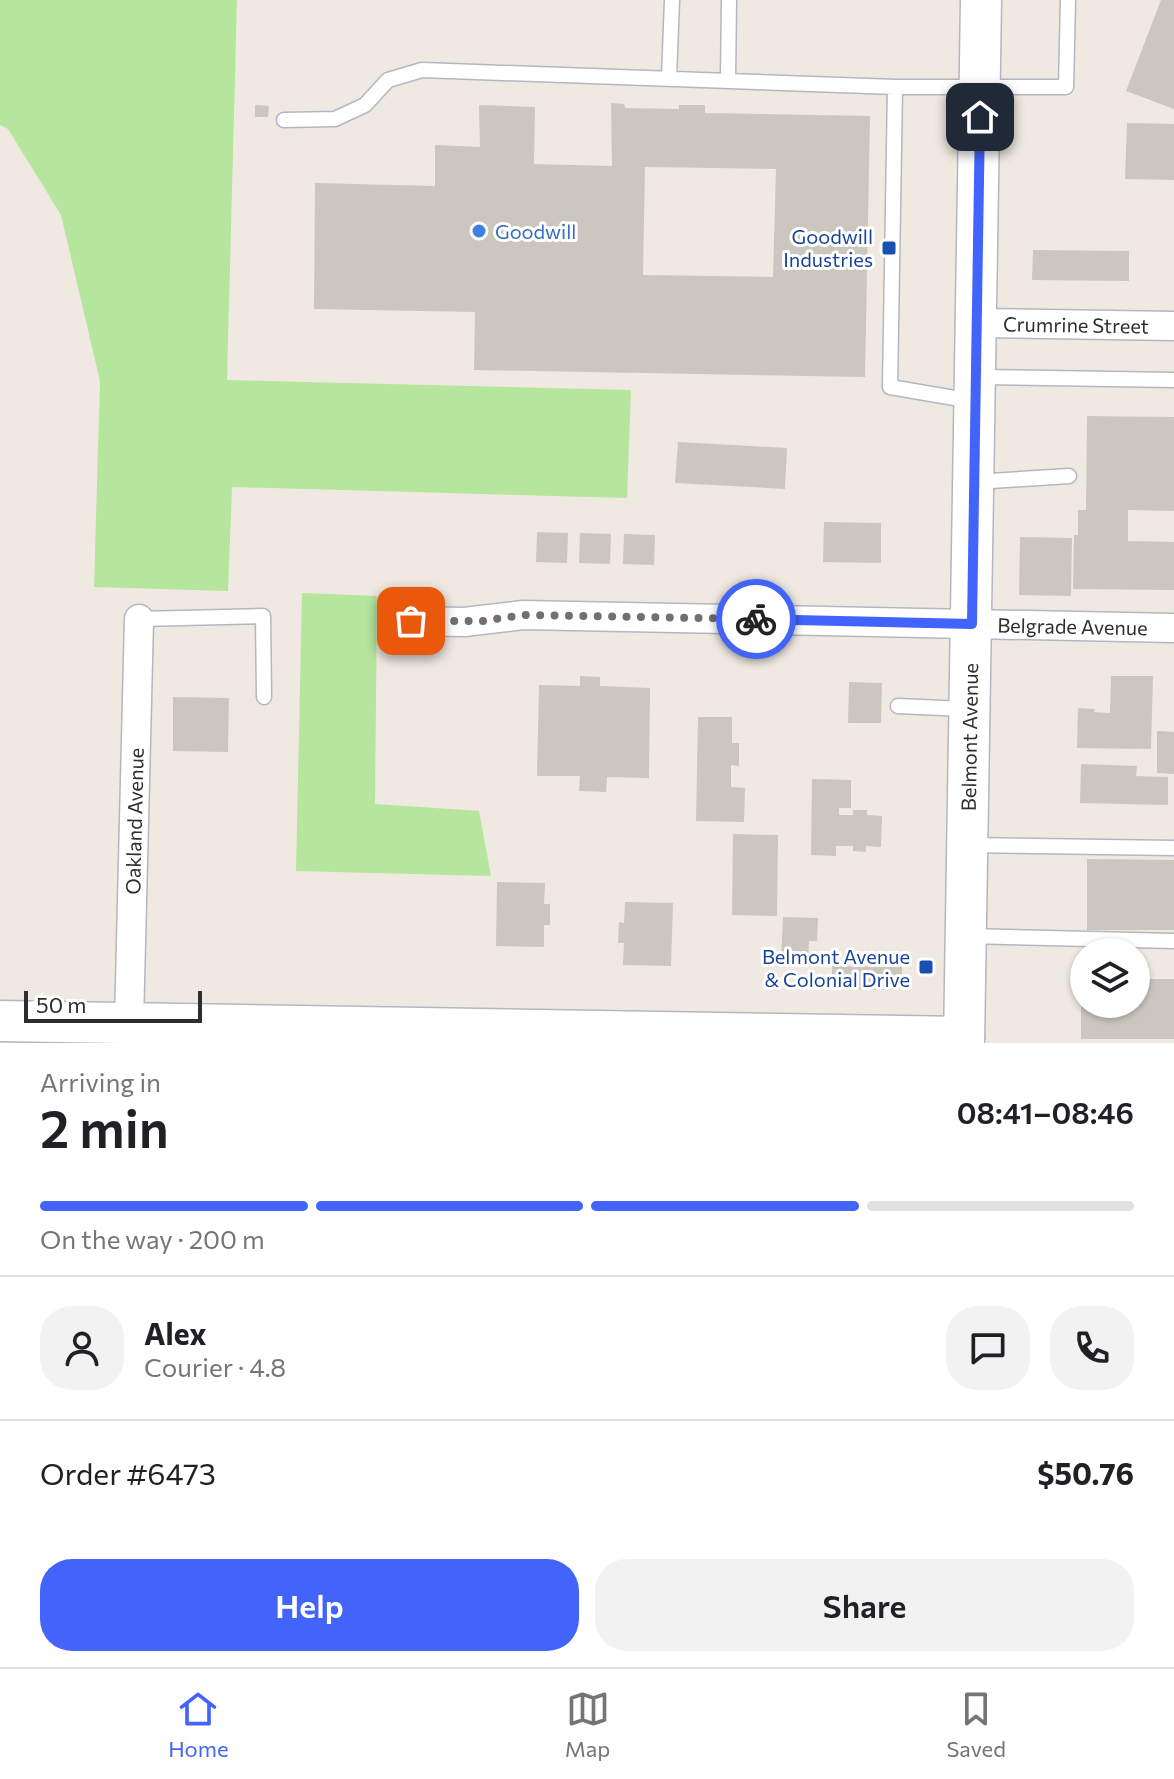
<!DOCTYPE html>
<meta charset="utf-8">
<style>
:root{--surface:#fff;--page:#f2f2f2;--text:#202124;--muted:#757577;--line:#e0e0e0;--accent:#4264fb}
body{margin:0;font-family:Commissioner,sans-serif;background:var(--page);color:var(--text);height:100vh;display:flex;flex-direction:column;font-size:30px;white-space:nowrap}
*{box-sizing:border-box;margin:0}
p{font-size:26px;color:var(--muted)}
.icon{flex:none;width:44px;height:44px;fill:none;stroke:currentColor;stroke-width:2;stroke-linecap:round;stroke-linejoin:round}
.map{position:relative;height:1043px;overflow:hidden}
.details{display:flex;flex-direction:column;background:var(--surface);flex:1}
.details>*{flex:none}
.fabs{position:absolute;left:1070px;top:938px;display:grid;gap:16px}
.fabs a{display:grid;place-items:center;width:80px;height:80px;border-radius:50%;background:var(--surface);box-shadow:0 2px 6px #0004;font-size:40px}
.scale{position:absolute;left:24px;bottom:20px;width:178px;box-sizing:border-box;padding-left:8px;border:4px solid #2e2e2e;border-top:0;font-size:22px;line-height:28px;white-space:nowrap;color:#2e2e2e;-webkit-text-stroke:6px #fff;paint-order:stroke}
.pin{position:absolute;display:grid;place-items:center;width:68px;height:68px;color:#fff;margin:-34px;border-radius:16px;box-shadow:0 4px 12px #0006}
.courier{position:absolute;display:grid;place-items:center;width:80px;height:80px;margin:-40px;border:6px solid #4264fb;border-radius:50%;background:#fff;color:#222;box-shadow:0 2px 10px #0007}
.overview em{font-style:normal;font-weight:600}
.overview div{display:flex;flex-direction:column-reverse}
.overview{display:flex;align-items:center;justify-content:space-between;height:136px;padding:0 40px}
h1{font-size:52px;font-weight:600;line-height:60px}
.bar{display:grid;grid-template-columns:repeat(4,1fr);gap:12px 8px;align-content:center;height:96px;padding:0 40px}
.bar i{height:10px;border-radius:6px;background:var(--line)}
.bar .selected{background:var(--accent)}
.bar p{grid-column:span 4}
.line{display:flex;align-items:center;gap:20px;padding:0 40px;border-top:2px solid var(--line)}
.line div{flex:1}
.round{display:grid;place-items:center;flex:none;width:84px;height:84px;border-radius:32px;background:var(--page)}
.button{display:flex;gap:16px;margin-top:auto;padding:16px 40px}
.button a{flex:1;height:92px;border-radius:32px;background:var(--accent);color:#fff;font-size:32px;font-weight:600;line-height:92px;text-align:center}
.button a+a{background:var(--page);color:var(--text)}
.menu{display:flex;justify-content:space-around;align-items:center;height:112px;border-top:2px solid var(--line);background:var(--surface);font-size:22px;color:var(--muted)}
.menu a{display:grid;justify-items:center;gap:4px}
.menu .selected{color:var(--accent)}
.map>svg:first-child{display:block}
.green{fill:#b6e59e}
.building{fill:#cbc7bf;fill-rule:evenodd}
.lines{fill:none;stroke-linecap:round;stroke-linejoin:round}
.lane-casing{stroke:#b4b7c1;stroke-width:17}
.street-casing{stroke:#b4b7c1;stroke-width:31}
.secondary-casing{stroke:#b4b7c1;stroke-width:43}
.lane{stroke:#fff;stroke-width:14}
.street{stroke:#fff;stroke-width:28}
.secondary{stroke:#fff;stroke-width:40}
.done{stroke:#726f6d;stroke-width:8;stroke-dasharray:0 14.4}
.route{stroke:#4264fb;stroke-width:10}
.shop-dot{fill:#3f7fe0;stroke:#fff;stroke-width:3}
.transit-dot{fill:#1a4fb4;stroke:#fff;stroke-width:3}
.labels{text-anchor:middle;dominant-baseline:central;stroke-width:6;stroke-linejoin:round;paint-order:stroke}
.shop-label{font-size:20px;fill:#366cbe;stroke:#fff;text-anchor:start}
.transit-label{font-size:20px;fill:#164399;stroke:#fff;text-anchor:end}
.street-label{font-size:20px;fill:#2e2e2e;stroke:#fff}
</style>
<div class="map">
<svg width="1174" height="1043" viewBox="0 0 1174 1043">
<rect width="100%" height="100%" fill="#efe9e1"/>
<path class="green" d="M0,0H237L227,380L631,390L627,498L232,487L228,591L94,587L100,381L61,215L8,129L0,125Z
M302,593L377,596L375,804L479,811L491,876L296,871Z"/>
<path class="building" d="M1161,0H1174V109L1126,91Z
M611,103L624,104L625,108L679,109V105H705V113L870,116L865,377L474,370L475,312L314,309L315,183L435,186V145L480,147L479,105L535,107L534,164L612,166ZM645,167L776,169L773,277L643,275Z
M255,105L269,106L268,117H255Z
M1127,123L1174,124V180L1125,179Z
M1033,250L1129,251V281L1032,280Z
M1087,416L1174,417V511L1128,510V541L1174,542V590L1073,589L1074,535H1078V510H1086Z
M678,442L787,448L785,489L675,483Z
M824,522L881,523V563L823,562Z
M537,532L568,533L567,563L536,562Z
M580,533L611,534L610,564L579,563Z
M624,534L655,535L654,565L623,564Z
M1020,537L1072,538L1071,596L1019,595Z
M580,676L600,677V686L650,688L649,778L607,777L606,792L579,791L580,776H537L539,685L580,686Z
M1111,676H1153L1151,749L1077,748L1078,708L1095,709L1094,712L1110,713Z
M849,682L882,683L881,723H848Z
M173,697L229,698L228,752L173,751Z
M698,717H732V743H739V766L731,765V787L745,788L744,822L696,821Z
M1157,731L1174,732V774L1157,773Z
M1081,764L1137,766L1136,776L1168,777V805L1080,803Z
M812,779L851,780V808H839V815H853V810H867V815L882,816L881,847L866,846V852L853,851V846H836V856L811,855Z
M733,834L778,835L777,916L732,915Z
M1087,859L1174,860V930H1087Z
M497,882L545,883L544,904H550V925H544V947L496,946Z
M625,902L673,903L671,966L623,965L624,943H618L619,922L624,923Z
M783,917L818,918L817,941H809L808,961L781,960Z
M832,966L902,967V984L896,990L832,989Z
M1081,979H1084V1004H1136V979H1174V1039H1081Z"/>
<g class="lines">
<defs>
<path id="lane" d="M669,78L672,0
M728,80L729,0
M895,87L890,387L972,401
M284,120L335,119L365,105L388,80L422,70L895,87H1066L1068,0
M979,377L1174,380
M975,482L1069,476
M139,619L263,616L264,697
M898,706L965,709
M970,845L1174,848
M967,936L1174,941"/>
<g id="street">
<path id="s1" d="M978,323L1174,326"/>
<path id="s2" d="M411,621L464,622L523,615L1174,628"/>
<path id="s3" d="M129,1023L139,619"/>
</g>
<g id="secondary">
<path d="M0,1021L964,1037"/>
<path id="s4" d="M964,1043L981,0"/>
</g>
</defs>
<use href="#lane" class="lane-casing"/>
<use href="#street" class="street-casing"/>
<use href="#secondary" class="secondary-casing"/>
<use href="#lane" class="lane"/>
<use href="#street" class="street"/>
<use href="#secondary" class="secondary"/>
</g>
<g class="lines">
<path class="done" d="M411,621H483L523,615L756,619"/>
<path class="route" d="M756,619L972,624L980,117"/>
</g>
<circle class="shop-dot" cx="479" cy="231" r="8"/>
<g class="transit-dot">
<rect x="881" y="240" width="16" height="16" rx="4"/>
<rect x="918" y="959" width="16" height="16" rx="4"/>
</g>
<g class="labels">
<g class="shop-label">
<text x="495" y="231">Goodwill</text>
</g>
<g class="transit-label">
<text x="873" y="236">Goodwill<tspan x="873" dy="23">Industries</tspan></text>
<text x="910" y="956">Belmont Avenue<tspan x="910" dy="23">&amp; Colonial Drive</tspan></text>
</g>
<g class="street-label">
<text stroke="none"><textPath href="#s1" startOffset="98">Crumrine Street</textPath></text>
<text stroke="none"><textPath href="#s2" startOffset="662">Belgrade Avenue</textPath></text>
<text stroke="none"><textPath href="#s4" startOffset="306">Belmont Avenue</textPath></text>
<text stroke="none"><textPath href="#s3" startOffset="202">Oakland Avenue</textPath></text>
</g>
</g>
</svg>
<div class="fabs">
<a><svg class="icon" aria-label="layers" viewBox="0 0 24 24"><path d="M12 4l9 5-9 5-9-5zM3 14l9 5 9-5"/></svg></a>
</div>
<div class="scale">50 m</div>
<div class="pin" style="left:411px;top:621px;background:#ea580c"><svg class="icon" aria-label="bag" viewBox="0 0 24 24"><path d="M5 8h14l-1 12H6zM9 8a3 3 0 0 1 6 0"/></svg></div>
<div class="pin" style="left:980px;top:117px;background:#1f2937"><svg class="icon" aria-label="home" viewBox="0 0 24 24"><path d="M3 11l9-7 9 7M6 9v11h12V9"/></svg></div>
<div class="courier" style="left:756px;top:619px"><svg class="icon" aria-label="bike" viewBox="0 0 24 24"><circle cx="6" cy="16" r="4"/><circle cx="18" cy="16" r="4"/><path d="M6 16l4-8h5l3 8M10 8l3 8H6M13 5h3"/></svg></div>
</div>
<section class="details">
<div class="overview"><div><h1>2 min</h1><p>Arriving in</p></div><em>08:41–08:46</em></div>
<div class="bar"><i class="selected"></i><i class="selected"></i><i class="selected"></i><i></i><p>On the way · 200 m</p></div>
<div class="line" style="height:144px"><a class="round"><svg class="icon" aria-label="person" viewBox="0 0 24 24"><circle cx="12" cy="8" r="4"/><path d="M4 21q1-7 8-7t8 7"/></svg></a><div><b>Alex</b><p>Courier · 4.8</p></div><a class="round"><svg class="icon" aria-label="chat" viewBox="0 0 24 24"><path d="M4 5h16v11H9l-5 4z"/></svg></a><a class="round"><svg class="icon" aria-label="phone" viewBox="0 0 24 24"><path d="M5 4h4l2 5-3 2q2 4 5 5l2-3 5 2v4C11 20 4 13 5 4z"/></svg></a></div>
<div class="line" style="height:104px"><div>Order #6473</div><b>$50.76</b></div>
<div class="button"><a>Help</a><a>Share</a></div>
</section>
<nav class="menu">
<a class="selected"><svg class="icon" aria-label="home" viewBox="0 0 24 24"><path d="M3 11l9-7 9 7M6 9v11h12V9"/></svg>Home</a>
<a><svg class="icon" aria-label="map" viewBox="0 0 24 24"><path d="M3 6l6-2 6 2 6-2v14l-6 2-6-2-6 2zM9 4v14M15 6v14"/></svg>Map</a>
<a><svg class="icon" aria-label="saved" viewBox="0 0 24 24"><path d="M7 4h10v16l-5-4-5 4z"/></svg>Saved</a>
</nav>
